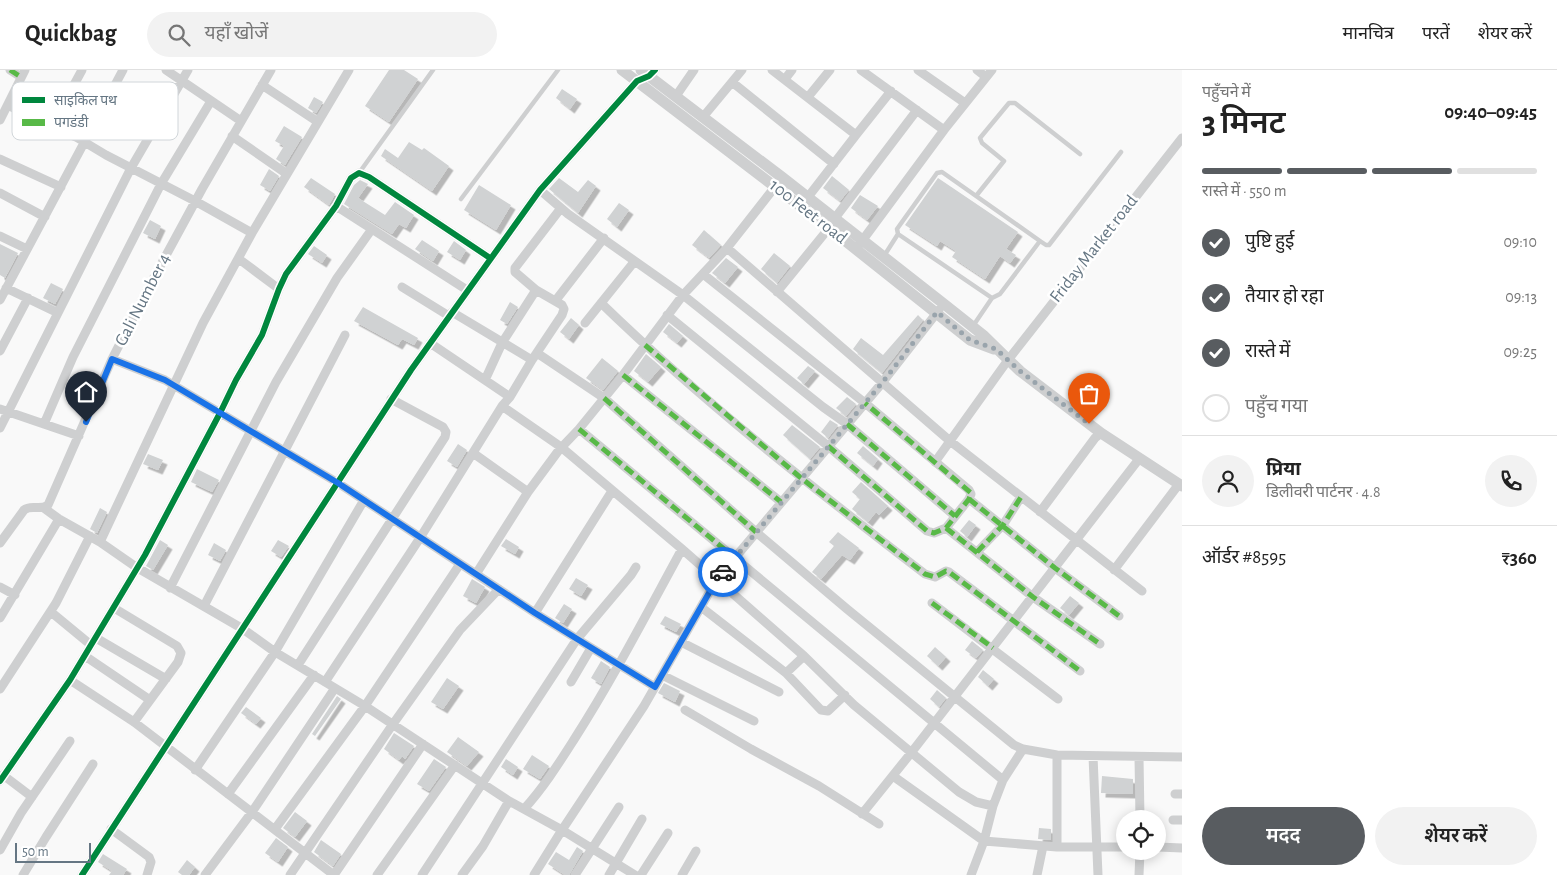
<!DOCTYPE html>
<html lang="hi">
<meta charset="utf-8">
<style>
:root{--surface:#fff;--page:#f2f2f2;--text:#222;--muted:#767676;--line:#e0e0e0;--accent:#585c60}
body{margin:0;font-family:"Alegreya Sans","Noto Sans Devanagari",sans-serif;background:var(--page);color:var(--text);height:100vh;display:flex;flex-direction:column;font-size:19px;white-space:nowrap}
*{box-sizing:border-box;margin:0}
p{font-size:16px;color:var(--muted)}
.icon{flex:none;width:28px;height:28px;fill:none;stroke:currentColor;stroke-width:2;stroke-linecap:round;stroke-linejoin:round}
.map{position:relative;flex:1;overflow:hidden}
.panel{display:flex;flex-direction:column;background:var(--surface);width:375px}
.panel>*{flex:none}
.buttons{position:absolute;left:1116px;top:740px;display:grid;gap:10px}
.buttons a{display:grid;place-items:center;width:50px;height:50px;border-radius:50%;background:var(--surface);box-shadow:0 2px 12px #0003;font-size:25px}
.scale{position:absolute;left:15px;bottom:12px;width:76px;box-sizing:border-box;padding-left:5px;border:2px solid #657683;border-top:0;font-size:14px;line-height:18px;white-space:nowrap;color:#657683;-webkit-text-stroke:4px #fff;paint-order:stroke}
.pin{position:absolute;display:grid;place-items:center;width:42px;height:42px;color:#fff;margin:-51px -21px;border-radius:50% 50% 50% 0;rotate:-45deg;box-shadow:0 0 5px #0007}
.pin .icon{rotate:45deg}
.courier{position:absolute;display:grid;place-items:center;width:50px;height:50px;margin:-25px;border:4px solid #1a73e8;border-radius:50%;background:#fff;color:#222;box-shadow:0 1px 6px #0007}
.head em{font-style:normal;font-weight:600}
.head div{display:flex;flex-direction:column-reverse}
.head{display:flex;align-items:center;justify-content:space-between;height:85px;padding:0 20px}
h1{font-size:32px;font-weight:600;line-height:38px}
.bar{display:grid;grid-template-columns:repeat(4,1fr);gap:8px 5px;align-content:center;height:60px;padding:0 20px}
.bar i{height:6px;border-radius:4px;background:var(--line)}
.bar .active{background:var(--accent)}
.bar p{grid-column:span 4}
.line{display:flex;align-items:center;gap:12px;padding:0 20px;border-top:1px solid var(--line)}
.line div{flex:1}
.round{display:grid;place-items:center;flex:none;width:52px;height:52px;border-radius:26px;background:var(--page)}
ol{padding:0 20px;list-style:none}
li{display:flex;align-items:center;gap:15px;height:55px}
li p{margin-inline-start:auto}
li .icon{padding:5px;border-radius:50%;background:var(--accent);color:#fff;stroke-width:4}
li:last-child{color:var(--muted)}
li i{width:28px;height:28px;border:2px solid var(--line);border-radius:50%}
.cta{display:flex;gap:10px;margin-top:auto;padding:10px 20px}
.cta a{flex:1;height:58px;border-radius:30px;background:var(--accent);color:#fff;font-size:20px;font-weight:600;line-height:58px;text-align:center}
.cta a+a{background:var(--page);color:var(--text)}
header{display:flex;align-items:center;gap:30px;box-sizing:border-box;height:70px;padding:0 25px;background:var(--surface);border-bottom:1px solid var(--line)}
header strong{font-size:24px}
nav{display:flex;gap:28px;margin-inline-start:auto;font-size:18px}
.search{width:350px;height:45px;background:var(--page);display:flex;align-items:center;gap:12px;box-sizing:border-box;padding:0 18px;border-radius:28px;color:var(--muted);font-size:19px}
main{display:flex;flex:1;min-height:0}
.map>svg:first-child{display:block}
.building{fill:#d0d2d3;filter:url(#shadow)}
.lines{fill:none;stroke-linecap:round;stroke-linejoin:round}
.service{stroke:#cecfd0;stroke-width:4.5}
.minor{stroke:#cecfd0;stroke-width:9}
.tertiary{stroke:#cecfd0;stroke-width:11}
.quiet{stroke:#58b947;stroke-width:5;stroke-dasharray:10 5;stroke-linecap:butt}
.cycleway-casing{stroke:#fff;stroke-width:9}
.cycleway{stroke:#00873e;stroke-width:6}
.done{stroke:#99a4ac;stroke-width:5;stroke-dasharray:0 9}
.route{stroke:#1a73e8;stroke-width:6}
.labels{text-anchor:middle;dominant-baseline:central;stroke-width:5;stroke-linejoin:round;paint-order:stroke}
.street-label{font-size:18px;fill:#657683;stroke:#fff}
.key{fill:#fff;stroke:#d1d6da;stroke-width:1}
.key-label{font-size:14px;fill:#657683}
</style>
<header>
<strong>Quickbag</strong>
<div class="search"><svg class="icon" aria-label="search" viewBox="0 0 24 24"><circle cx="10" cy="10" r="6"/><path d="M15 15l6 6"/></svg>यहाँ खोजें</div>
<nav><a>मानचित्र</a><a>परतें</a><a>शेयर करें</a></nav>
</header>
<main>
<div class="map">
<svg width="1182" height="805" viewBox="0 0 1182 805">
<defs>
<filter id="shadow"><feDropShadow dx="4.5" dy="4.5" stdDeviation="0" flood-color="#0004"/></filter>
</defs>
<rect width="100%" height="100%" fill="#f9f9f9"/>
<path class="building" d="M389,0H404L418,9L389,52L365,36Z
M562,19L577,29L570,39L556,28Z
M314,27L323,32L316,43L308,38Z
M284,56L302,67L285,95L276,89L284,76L275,71Z
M409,72L422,80L424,78L449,96L432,121L381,86L385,79L398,88Z
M269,99L279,106L270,121L260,115Z
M832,106L849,120L840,131L823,118Z
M311,108L335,124L329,135L304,117Z
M559,108L578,122L588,110L596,116L578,143L549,119Z
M938,108L1018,162L1006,179L1016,185L1010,193L1000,186L985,209L952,187L956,181L940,171L937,176L905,155Z
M360,110L368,114L358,128L385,145L395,132L414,145L406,158L399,154L392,164L344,134L354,115Z
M479,115L511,135L496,160L464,140Z
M860,125L878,136L867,150L851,138Z
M619,133L629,140L617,157L607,149Z
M150,150L161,156L155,169L143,163Z
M704,160L721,175L709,188L692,175Z
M422,170L439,181L433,191L415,179Z
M454,171L466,180L460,190L447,182Z
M0,174L18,183L5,208L0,205Z
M314,176L327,185L322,193L308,184Z
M774,183L790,196L777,213L761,199Z
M726,188L738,197L725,213L712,203Z
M51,213L63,219L55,234L43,228Z
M510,232L518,237L507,254L500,250Z
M363,237L418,268L414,275L402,269L398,275L354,251Z
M918,245L923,250L882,303L853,279L861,268L883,285Z
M571,248L579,255L569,269L560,262Z
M669,254L683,266L677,273L663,262Z
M646,284L661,297L648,312L634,301Z
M602,288L618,301L603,320L586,308Z
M808,296L815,301L804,314L797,308Z
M70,310L92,319L88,328L66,318Z
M847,327L856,334L846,346L836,338Z
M830,350L838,355L828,368L821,362Z
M792,355L820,377L810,389L783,365Z
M458,374L467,380L457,397L447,391Z
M863,376L878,389L873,396L857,383Z
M148,384L163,390L158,400L143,394Z
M197,399L219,410L212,422L191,412Z
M861,412L888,436L879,445L876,442L868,452L852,439L860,429L852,422Z
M100,438L107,442L97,463L90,459Z
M969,450L976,455L967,467L960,461Z
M838,462L859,478L850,490L842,485L821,509L812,502L834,476L829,472Z
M506,469L519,477L515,484L501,476Z
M160,470L168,475L153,500L146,496Z
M278,470L289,476L281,487L271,481Z
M214,473L226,480L220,491L208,485Z
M576,508L588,515L581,526L569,519Z
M472,509L485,517L476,533L463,526Z
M1070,526L1079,533L1069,545L1060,538Z
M564,534L572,539L563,553L555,548Z
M665,546L681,554L676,562L660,554Z
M972,571L983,580L976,588L965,580Z
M935,577L946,587L938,596L927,586Z
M601,591L610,597L601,614L591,608Z
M983,600L994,609L988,616L978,607Z
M447,608L459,616L443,639L431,632Z
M664,613L680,621L675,632L658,623Z
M937,620L946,628L939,637L930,629Z
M337,626L341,629L315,666L312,664Z
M246,637L261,648L256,654L241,643Z
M394,663L414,676L405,689L402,686L399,690L384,679Z
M458,667L479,682L467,696L447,682Z
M532,685L549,696L540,709L523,699Z
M434,689L446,697L429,721L417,714Z
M506,689L518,697L513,705L501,697Z
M1102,706L1133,709V724L1101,723Z
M295,742L307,751L295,767L283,758Z
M1039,758L1051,759V770L1038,769Z
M276,768L288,777L278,792L265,783Z
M321,770L341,784L333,796L314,782Z
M577,777L583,781L569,805H565L548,794L556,782L569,790Z
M103,784L127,799L123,805H109L112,801L98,792Z
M187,790L195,797L189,805H182L178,802Z"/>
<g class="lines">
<path class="service" d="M359,103L433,0
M976,126L1004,91L982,73L980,68L1009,33H1015L1080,84
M461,129L558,0
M1040,171L1000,224L992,228L898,164L897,159L937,103L942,102L1040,171L1046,175H1049L1121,82
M884,186L898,164
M973,256L992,228"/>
<path class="minor" d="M10,0L21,7
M166,0L241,51
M772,0L856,65L808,127
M861,0L944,60
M918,0L965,33
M977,0L986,7
M785,9L792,0
M732,12L834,94
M262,15L318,52
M676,26L694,0
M808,27L830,0
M8,35L38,51L76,67L106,85L195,131L252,163
M703,47L742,0
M0,50L25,0
M51,57L82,0
M856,65L891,21
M232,66L287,104
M0,89L61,117
M540,120L568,144L683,225L823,337L847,354L955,446
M0,123L45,147
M336,136L467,220
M835,148L917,40
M0,166L27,179
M859,175L944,60L992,0
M727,178L950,371L1142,521
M239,189L279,219
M402,217L449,246
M6,218L58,243
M777,222L829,158
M0,230L123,0
M556,230L604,168
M601,233C702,331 813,418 925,504L935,507L946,501L949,502L1080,601
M452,242L532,290
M667,245L828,376L927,461L934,463L946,458L969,429L971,424L969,420L865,333L703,204
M585,253L634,192
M430,273L510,327L502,336L561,377L682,479L804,586L854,635L959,722L976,732L993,736
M0,281L28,228
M537,283L604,328L756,462L847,539L1014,675L1023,679L1057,685L1182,687
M112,289L165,310L338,413L535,543L655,617
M623,305L781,432
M485,310L502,273L536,220
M510,327L532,290L562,245L564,239L562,235L536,220L515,202V198L561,138
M0,339L79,366
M44,354L73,287L161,114L211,31
M0,358L131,98L188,0
M579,359L1003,710
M473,383L528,422
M935,392L1008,290L1182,68
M969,429L1055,498L1119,546
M44,438L59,449L100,472L136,497L243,559L275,582L365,636L509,731L562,760L635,805
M1040,442L1095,368L1101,363
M946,458L1033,527L1100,574
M100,472L203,253L252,163L349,0
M0,473L24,440C31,434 40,441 48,435L112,289L151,213L202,119L271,0
M977,482L1003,455L1021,427
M1114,500L1179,414
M476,504L528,422L559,380L579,359L623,305L683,225L727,178L778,113
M0,517L15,525
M170,518L276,312L337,208L372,159
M932,533L1058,629
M204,536L345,265
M701,537L786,603L821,640L828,641L845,625
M114,538L177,576L181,583L178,592L134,652
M51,542L91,575
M535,543L612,421
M0,548L59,449
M96,568L166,609
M681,572L779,622
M85,586L150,630
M298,595L445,367L446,362L443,357L391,329
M786,603L804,586
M662,605L754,651
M70,610L134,652L334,805L423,674
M325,612L420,468L502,336
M571,612L591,578
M0,619L56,533L90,466
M685,640L751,679L819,716L879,754
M1093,686L1098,805
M1139,687L1140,749
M195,700L275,582L364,430
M3,705L32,727
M893,706L984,771L1057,777H1125
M0,711L70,610L145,485L220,343L236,310L262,265L279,219L286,204L336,136L351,108L359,103L369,107L490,188
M228,724L314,605
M1175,724H1182
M524,739C544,717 559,693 575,668C614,607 647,543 682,479
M862,744L911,683L1139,389
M1173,750H1182
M111,759L149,787L151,792L147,805
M275,759L365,636L460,494
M1057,777V685
M1158,777L1182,778
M0,780L21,743L70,671
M23,805L46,767L93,694
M82,805L411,300L540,120L637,11L649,6L655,0
M205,805L252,742L335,618
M290,805L393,654L460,560L499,519
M377,805L455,695
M422,805L577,569L631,505L636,497
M462,805L483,776L509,731
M534,805L562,760L644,636L717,509L882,313L939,240
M575,805L619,737
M609,805L642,749
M641,805L668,763
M682,805L696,781
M971,805L984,771L993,736L1003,710L1023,679
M1037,805L1043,776
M1139,805L1140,781"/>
<path class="tertiary" d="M622,0L833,161L970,270L994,279
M641,0L783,108L944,234L983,265L1020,301L1101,363L1182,416"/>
<path class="quiet" d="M10,0L21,7
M645,275L801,408L925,504L935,507L946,501L949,502L1080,601
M623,305L781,432
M604,328L756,462
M847,354L955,446
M579,359L735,488
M828,376L927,461L934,463L946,458L969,429L971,423L865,333
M969,429L1055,498L1119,546
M946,458L1033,527L1100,574
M977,482L1003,455L1021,427
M932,533L993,578"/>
<defs>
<path id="cycleway" d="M0,711L70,610L145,485L220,343L236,310L262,265L279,219L286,204L336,136L351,108L359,103L369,107L490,188
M82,805L411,300L540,120L637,11L649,6L655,0"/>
</defs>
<use href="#cycleway" class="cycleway-casing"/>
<use href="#cycleway" class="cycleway"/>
</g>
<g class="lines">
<path class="done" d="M723,502L882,313L937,242L970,270L996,279L1020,301L1089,354"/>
<path class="route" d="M86,352L112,289L165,310L338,413L535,543L655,617L717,509L723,502"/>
</g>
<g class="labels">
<g class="street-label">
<text transform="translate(808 142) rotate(38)">100 Feet road</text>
<text transform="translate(1094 179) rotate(-52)">Friday Market road</text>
<text transform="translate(143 230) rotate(-63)">Gali Number 4</text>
</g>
</g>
<rect x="12" y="12" width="166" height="58" rx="8" class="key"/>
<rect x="22" y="27" width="23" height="6" fill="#00873e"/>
<rect x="22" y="49" width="23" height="7" fill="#58b947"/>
<g class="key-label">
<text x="54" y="35">साइकिल पथ</text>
<text x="54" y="57">पगडंडी</text>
</g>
</svg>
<div class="buttons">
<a><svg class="icon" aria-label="locate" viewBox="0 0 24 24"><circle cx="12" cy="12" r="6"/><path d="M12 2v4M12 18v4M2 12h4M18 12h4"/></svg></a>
</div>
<div class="scale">50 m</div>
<div class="pin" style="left:1089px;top:354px;background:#ea580c"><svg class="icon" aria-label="bag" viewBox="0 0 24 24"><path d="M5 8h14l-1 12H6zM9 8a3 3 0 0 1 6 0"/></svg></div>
<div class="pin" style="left:86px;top:352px;background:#1f2937"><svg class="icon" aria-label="home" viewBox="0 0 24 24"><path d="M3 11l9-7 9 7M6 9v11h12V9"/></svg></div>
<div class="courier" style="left:723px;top:502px"><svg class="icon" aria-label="car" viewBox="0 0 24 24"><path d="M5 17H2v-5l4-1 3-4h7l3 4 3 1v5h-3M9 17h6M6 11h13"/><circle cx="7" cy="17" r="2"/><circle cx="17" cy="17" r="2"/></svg></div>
</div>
<section class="panel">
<div class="head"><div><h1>3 मिनट</h1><p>पहुँचने में</p></div><em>09:40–09:45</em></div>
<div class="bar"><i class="active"></i><i class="active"></i><i class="active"></i><i></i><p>रास्ते में · 550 m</p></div>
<ol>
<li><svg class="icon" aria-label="check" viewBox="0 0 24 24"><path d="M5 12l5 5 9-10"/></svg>पुष्टि हुई<p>09:10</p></li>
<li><svg class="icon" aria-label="check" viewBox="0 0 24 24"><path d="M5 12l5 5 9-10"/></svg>तैयार हो रहा<p>09:13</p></li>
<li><svg class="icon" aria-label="check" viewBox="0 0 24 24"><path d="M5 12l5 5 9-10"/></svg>रास्ते में<p>09:25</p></li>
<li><i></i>पहुँच गया</li>
</ol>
<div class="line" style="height:90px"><a class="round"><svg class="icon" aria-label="person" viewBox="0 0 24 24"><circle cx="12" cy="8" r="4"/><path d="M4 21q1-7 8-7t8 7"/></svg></a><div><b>प्रिया</b><p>डिलीवरी पार्टनर · 4.8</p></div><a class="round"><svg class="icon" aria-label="phone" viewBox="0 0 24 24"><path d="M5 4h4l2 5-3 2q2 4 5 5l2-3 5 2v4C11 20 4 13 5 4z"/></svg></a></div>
<div class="line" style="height:65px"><div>ऑर्डर #8595</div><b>₹360</b></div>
<div class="cta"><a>मदद</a><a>शेयर करें</a></div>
</section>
</main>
